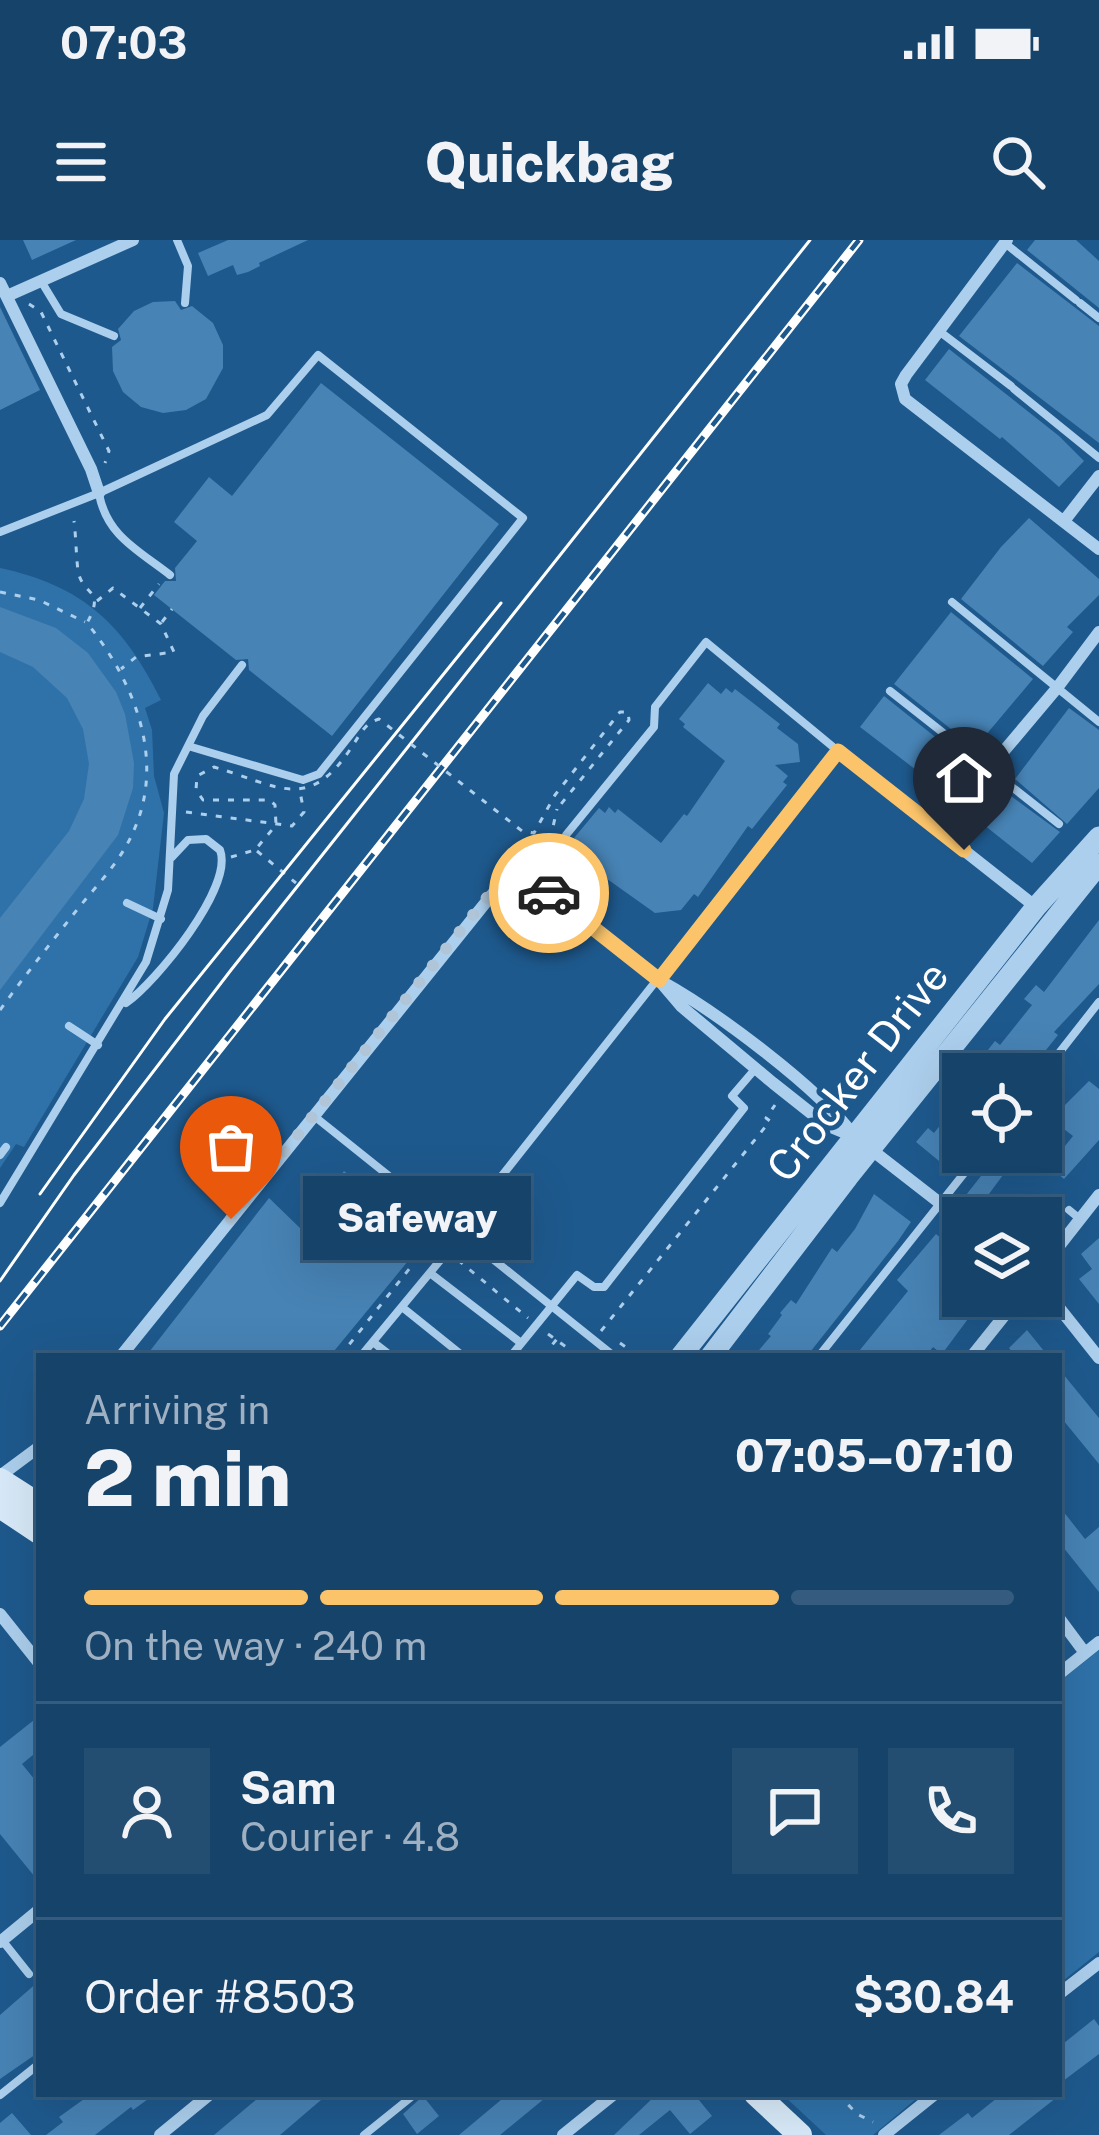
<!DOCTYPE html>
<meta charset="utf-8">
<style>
:root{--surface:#16436a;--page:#234e72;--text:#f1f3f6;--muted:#9eb0c1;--line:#355c7e;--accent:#fbc46b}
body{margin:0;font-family:"Public Sans",sans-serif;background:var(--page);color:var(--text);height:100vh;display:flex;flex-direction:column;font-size:45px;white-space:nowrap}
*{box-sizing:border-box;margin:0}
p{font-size:39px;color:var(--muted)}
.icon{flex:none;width:66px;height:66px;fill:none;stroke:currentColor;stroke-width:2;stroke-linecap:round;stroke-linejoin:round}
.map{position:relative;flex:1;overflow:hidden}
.details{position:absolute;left:36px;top:1113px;width:1026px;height:744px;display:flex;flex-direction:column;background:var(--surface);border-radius:0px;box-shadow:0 12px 48px #0002,0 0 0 3px var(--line)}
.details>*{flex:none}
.controls{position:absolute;left:942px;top:813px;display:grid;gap:24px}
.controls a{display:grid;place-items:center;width:120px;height:120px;border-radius:0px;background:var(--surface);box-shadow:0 12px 48px #0002,0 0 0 3px var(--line);font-size:60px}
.pin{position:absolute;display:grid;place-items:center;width:102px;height:102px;color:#fff;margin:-123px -51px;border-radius:50% 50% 50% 0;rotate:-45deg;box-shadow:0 0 12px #0007}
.pin .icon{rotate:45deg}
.courier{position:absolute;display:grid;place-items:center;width:120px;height:120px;margin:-60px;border:9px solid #fbc46b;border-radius:50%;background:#fff;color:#222;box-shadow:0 3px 15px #0007}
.bubble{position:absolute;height:84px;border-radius:0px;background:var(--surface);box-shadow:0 12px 48px #0002,0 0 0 3px var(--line);font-size:39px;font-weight:800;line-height:84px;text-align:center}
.overview em{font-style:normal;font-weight:800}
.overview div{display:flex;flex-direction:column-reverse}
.overview{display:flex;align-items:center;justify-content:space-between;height:204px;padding:0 48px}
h1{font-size:78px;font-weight:800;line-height:90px}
.bar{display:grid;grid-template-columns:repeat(4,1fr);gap:18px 12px;align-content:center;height:144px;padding:0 48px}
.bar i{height:15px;border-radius:9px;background:var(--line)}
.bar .current{background:var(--accent)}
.bar p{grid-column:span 4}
.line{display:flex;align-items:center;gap:30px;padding:0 48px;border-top:3px solid var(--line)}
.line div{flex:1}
.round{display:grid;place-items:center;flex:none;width:126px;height:126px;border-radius:0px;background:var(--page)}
.status{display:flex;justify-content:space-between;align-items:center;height:84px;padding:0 60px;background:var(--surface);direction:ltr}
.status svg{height:33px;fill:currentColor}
header{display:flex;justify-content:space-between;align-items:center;height:156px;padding:0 48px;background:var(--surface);font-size:54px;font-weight:800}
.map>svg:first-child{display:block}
.green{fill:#2f72a9}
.building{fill:#4783b5}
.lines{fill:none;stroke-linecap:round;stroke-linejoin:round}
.path{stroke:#accfed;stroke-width:3;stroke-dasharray:6 9;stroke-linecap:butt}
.service{stroke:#accfed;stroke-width:8}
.minor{stroke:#accfed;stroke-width:12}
.tertiary{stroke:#accfed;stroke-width:21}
.secondary{stroke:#d8eaf9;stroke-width:24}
.tram{stroke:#fff;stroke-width:3}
.rail-casing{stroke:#fff;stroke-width:9}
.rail{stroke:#1e598d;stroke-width:4.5;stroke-dasharray:14;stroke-linecap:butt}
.path-bridge{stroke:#accfed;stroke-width:3;stroke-dasharray:6 9;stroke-linecap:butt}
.done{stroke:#b0c5d7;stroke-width:12;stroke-dasharray:0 21.6}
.route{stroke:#fbc46b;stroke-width:15}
.labels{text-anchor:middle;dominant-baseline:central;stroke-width:10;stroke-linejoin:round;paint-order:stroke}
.street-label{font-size:42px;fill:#fff;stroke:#1e598d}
</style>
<div class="status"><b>07:03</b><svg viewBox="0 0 49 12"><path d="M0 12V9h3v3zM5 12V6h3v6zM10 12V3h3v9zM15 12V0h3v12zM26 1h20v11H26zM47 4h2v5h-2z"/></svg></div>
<header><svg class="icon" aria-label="menu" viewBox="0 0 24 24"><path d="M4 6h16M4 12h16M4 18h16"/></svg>Quickbag<svg class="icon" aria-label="search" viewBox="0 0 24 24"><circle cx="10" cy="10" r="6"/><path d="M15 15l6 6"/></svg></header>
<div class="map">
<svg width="1099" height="1895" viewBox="0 0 1099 1895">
<rect width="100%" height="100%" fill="#1e598d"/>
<path class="green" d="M0,328C84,346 124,385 161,460L145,468L152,490L154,536L164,573L153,668L138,717L24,907L16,904L0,928Z
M1099,1410V1712L1059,1744V1442Z
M782,1854H922L873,1895H826Z"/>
<path class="building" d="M23,0H76L32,20Z
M228,0H308L259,23L260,26L248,32L237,35L233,25L208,36L198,13Z
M1035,0H1076L1099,21V68L1027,10Z
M1017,23L1099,86V203L959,96Z
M175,61L181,70L192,66L213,83L223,105V128L206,159L186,170L163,173L141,167L123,152L113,131L112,107L121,100L118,89L134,71L153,62Z
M0,67L40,150L0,170Z
M949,109L1059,196L1084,221L1059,247L1002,197L1000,199L925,140Z
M321,143L499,284L332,496L249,430L248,419L236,420L154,355L165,341H176L175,328L197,301L174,282L209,237L232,256Z
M1029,278L1099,339V355L1067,387L1073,392L1043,426L961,359L1001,307Z
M0,367L56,388L88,413L116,452L125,474L134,523L133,548L118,595L0,750V678L69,591L84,559L89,524L83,489L67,458L33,427L0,412Z
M951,372L1033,439L975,508L894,444Z
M708,443L721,454L726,448L732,453L735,449L780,484L777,488L798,504L800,522L775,525L788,536L783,542L787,545L752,589L748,586L698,657L694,654L681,670L655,673L593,629L596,625L576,608L580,604L574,598L599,568L605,573L609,567L615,573L618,569L661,603L684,574L687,576L725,521L683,487L685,484L679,479Z
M884,456L964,520L965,525L937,554L921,538L924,536L860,487Z
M1069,468L1099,490V548L1067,584L1015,539Z
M1004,551L1060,592L1032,623L979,581Z
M1099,680V744L1054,792L1058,795L1034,825L1026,834H969L995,801L1000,805L1032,765L1024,759L1036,745L1044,752Z
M1089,841L1099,849V900L1064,939L1049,926L1073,896L1051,879Z
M963,842V915L950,930L916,902L928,888L934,893L951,872L943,866Z
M1000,912H1029L1016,930L1006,931L980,966L966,955Z
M344,931L427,998L330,1116H146L269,958L300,988Z
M874,954L911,982L898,1001L807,1116H754L771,1096L768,1094L782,1075L780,1073L791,1060L796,1064L832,1008L837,1012L855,989Z
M936,994L963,1017V1056H985L942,1114L933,1107L926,1116H855L908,1051L897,1040Z
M1099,998V1064L1079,1039L1092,1029L1081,1014Z
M1027,1090L1048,1116H1015L1009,1108Z
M1059,1129L1099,1178V1224L1059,1175Z
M1059,1266L1085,1299L1099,1287V1352L1059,1302Z
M39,1476V1510L22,1524L39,1545V1642L0,1594V1507Z
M39,1741V1812L0,1839V1775Z
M1094,1779L1099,1786V1814L1059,1844V1807Z
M91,1854H155L133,1870L131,1867L95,1895H46L63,1882L59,1877Z
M263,1854H328L280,1895H214Z
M508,1854H550L500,1895H459Z
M657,1854H694L712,1876L690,1894L670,1870L639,1895H614Z
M1002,1854H1061L1009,1895H939L968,1873L972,1878Z
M423,1856L439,1876L417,1894L403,1874Z
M12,1873L31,1895H0V1883Z"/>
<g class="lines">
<path class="path" d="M29,64L41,72L109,211L105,223
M0,352L39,360L85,382
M97,361L113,348L161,384L174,412L136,417L121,429
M140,368L159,344
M162,382L172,369
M186,572L292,586L304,572L300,552
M257,611L296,643
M231,617L255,610L276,585L275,565L270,560H249
M547,627L553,621L550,600L557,569
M0,770C26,734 53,700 80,666C100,642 122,619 134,590C166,518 133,440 87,383C106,348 83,357 78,331C76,314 76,297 74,281
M458,1020L528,1078
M601,1091L770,881L766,878L775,865
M548,1094L579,1116
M620,1103L633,1112
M340,1116L437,994
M543,1116L557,1099
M838,1854L857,1874L873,1882"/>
<path class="service" d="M177,0L188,26L185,63
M1006,4L1076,60
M41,41L61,74L114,96
M1080,63L1099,78
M939,91L1011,146
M1014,149L1099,218
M99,254C107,296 138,310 170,335
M0,292L99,253L267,175L318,115L523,278L319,534L303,540L188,506
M952,362L1099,482
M890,451L1059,584
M127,663L161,679
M126,763C156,742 234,647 220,610L206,599L188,600L172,617
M69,786L98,805
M1041,836L1099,762
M314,876L614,1116
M0,915L6,907
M0,963L146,722L168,650L174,534L203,476L242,425
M1069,970L1080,979
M430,1033L521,1103
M402,1067L463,1116
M373,1102L391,1116
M361,1116L452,1006L474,971L838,511L706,402L655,467L654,487L566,595L568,651L561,662
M511,1116L577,1035L594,1047H604L740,873L744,868L732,856L756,828
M819,1116L981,912
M2,1700L29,1734
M0,1855L39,1824
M364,1895L415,1854"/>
<path class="minor" d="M1007,0L906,135L901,144L905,159L1099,309
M0,43L91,229L99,253
M7,56L133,0
M1064,281L1099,236
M838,511L1036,667
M938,589L1057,448L1099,392
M855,897C818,847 714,770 659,740L682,767L773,843L826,885L855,897L963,981
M1041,1029L1099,955
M1041,1045L1099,1118
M121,1116L503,641L517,636L531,640L659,740
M972,1116L1020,1056
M0,1236L39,1207
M0,1374L39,1423
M1059,1378L1085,1413
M1059,1434L1099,1402
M0,1702L39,1670
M1059,1754L1099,1723
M160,1895L210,1854
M563,1895L614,1854
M884,1895L935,1854"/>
<path class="tertiary" d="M681,1116L1036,667L1099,597
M711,1116L848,937L1099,624"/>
<path class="secondary" d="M0,1240L39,1265
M0,1266L39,1292
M756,1854L800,1895"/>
<path class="tram" d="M40,954L165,779L501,363
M0,1041L74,935L231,730L810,0"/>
<defs>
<path id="rail" d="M0,1086L859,0"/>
</defs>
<use href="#rail" class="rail-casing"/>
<use href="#rail" class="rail"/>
<path class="path-bridge" d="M249,560H203L196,550L197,536L214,527C279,546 309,574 353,505C361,493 365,483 379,479L522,591L534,593L555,555L620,472H628L629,480L557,569"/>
</g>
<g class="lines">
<path class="done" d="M231,979L496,646C517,630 530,638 549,653"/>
<path class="route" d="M549,653L659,740L838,511L964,610"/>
</g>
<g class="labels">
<g class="street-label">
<text transform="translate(857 831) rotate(-52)">Crocker Drive</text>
</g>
</g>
</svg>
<div class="controls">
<a><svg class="icon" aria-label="locate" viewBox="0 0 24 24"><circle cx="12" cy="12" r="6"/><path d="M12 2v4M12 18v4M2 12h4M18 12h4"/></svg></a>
<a><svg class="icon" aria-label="layers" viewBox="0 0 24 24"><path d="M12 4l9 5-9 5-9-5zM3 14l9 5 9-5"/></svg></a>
</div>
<div class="pin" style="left:231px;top:979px;background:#ea580c"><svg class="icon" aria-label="bag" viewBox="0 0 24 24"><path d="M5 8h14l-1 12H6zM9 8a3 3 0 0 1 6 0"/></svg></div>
<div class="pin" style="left:964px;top:610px;background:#1f2937"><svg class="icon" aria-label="home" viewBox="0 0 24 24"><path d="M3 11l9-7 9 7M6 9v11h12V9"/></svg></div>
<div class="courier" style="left:549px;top:653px"><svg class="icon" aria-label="car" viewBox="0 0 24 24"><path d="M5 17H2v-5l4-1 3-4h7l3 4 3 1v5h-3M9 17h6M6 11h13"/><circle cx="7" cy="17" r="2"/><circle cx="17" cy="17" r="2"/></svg></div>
<div class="bubble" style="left:303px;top:936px;width:228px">Safeway</div>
<section class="details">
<div class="overview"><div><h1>2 min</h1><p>Arriving in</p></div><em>07:05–07:10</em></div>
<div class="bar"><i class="current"></i><i class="current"></i><i class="current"></i><i></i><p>On the way · 240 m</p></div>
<div class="line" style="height:216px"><a class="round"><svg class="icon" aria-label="person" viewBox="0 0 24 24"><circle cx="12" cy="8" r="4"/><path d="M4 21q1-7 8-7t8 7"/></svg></a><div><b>Sam</b><p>Courier · 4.8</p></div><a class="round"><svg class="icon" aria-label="chat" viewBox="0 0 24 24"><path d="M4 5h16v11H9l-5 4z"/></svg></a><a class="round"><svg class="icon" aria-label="phone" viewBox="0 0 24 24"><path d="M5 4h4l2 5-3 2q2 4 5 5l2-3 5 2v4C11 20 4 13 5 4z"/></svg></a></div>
<div class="line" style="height:156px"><div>Order #8503</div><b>$30.84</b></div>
</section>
</div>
